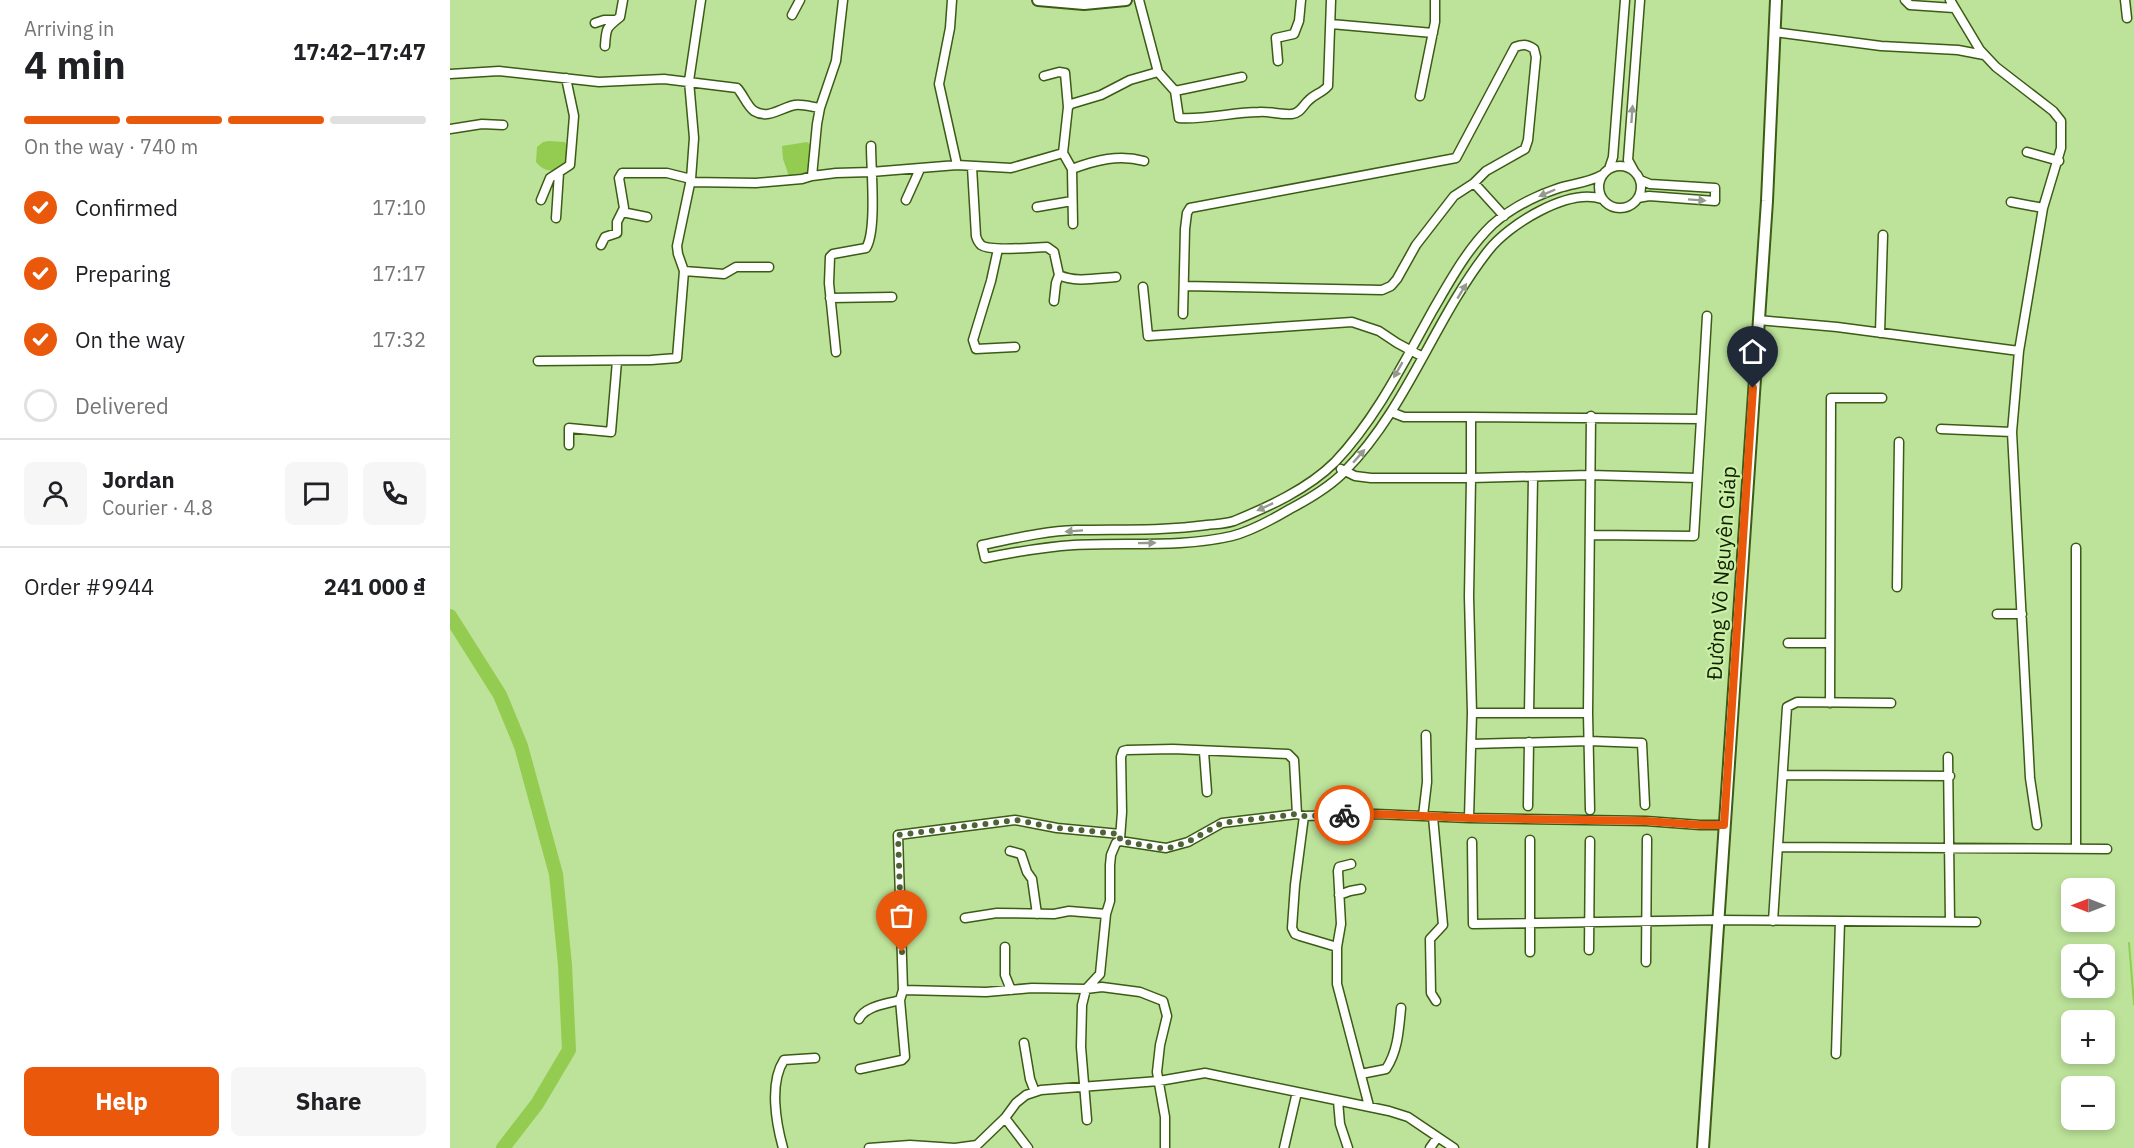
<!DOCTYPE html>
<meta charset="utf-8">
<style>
:root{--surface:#fff;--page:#f6f6f6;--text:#202124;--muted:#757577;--line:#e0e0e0;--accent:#ea580c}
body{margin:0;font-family:"IBM Plex Sans",sans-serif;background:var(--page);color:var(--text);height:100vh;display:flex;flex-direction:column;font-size:22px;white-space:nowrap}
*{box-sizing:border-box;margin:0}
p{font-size:20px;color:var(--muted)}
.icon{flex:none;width:33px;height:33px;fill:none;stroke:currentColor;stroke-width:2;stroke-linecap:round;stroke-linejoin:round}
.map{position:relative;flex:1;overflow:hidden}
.panel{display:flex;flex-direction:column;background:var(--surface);width:450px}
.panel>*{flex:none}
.needle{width:39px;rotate:270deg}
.tools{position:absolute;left:1611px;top:878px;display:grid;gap:12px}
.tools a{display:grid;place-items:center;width:54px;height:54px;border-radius:9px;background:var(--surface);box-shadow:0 3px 9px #0003;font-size:30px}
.pin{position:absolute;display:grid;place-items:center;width:51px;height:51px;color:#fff;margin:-62px -26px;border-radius:50% 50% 50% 0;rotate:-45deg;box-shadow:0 0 6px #0007}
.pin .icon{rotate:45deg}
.courier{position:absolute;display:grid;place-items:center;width:60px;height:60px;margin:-30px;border:4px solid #ea580c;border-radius:50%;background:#fff;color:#222;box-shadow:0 2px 8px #0007}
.summary em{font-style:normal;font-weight:700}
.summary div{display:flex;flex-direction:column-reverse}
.summary{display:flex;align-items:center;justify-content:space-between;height:102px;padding:0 24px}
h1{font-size:39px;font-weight:700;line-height:45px}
.bar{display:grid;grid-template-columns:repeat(4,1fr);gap:9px 6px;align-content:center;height:72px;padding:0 24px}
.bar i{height:8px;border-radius:4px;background:var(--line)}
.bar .selected{background:var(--accent)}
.bar p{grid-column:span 4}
.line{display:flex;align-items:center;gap:15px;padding:0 24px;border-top:2px solid var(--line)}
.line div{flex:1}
.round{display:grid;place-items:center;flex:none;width:63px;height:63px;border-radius:9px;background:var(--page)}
ol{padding:0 24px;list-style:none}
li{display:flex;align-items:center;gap:18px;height:66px}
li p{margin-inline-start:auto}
li .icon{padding:6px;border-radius:50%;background:var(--accent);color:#fff;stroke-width:4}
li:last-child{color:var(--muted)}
li i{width:33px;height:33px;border:3px solid var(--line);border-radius:50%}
.cta{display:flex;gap:12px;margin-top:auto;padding:12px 24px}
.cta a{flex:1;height:69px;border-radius:9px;background:var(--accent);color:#fff;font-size:24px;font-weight:700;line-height:69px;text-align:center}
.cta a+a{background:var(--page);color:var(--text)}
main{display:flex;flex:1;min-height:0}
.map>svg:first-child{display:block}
.water{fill:#93cc51}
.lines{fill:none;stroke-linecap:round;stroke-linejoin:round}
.stream{stroke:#93cc51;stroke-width:2}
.river{stroke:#93cc51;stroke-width:14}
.minor-casing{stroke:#3c5b14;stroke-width:11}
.major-casing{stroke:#3c5b14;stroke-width:14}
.minor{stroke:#fff;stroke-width:8}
.major{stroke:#fff;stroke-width:10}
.oneway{fill:#949a8e}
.done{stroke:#4e6438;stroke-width:6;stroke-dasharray:0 10.8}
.route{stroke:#ea580c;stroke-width:8}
.labels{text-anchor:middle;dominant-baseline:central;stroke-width:4.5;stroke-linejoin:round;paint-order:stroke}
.street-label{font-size:21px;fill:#121f03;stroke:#caf0a7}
</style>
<main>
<section class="panel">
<div class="summary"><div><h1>4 min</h1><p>Arriving in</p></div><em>17:42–17:47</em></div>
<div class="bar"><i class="selected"></i><i class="selected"></i><i class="selected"></i><i></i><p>On the way · 740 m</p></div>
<ol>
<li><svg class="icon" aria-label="check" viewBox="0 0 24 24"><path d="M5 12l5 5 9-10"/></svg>Confirmed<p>17:10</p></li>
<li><svg class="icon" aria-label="check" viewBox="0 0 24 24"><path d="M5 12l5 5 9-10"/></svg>Preparing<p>17:17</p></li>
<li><svg class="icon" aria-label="check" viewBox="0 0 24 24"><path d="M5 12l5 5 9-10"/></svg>On the way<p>17:32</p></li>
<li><i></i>Delivered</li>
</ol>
<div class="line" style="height:108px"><a class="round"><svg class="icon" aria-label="person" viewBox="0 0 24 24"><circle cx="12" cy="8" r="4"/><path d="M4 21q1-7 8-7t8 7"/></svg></a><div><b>Jordan</b><p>Courier · 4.8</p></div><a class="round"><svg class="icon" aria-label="chat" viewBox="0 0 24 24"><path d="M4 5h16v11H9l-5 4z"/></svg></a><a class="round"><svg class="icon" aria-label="phone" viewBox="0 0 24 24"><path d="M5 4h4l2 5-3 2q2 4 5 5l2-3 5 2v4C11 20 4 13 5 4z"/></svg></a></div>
<div class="line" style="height:78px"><div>Order #9944</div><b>241 000 ₫</b></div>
<div class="cta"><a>Help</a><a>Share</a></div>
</section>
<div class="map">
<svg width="1684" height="1148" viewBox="0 0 1684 1148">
<rect width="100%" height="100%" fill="#bde39a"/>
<path class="water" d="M99,141L115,142C127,163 101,182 86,162L87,147L93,142Z
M357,142L362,146L361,172L340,179L333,159L332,146Z"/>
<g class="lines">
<path class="stream" d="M1679,943L1684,1004"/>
<path class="river" d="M0,616L50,695L71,746L106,874L115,965L119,1050L87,1104L53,1148"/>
<defs>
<path id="minor" d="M502,0L500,28L489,84L507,165
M689,0L708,72L725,91L729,118C756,120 782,112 809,112C819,111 831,115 842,114C851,113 853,105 859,100C865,94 872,93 878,86L881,0
M1455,0L1460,5L1504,8
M1500,0L1530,50L1546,67L1603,111L1611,121V148L1593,208L1569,351L1562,432L1580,778L1587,825
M1675,0L1677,18
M342,15L350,0
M145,23L154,20H165
M881,24L983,33
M1324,32L1431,46L1508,50L1534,55
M155,46C156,28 156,28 170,17L173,0
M828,61L826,38L844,34L849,21L851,0
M0,74L49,71L149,82L214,79L287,88C293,94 297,106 304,111C319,120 332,107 345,105C353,104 362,107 370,108
M594,76L609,72L615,73L618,107
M725,91L792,77
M970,96L985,22V0
M0,129L32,124L53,125
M1577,152L1609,161
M1149 187a21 21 0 1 1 42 0a21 21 0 1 1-42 0Z
M522,167L526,236C527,240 528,242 531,245C540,252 584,247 597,247L604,252L609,275C625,283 648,278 666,277
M622,169C646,160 669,154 694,161
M1159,169L1163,157L1175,0
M1184,171L1178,160L1190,0
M1152,175C1138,183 1124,183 1109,188C1085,196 1061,208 1042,225C1017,249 1000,281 983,310C954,362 926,419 885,462C858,489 818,507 784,521C775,524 766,524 757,525C713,531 670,529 626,530C595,531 562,539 532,545L535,558C565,552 594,547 624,545C677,542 731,548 782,536C802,531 823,519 840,509C859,499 880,487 895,471C957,408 984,320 1038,251C1059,224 1118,188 1152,199
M362,176L367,124L370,108L386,61L393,0
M240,182L306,183L352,179L362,176L386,173L421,172L507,165L561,168L613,153
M1024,183L1054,216
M1188,198L1199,196L1265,201V188L1200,184L1190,180
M91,200L100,178L120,165L124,116L116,78
M456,200L470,169
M1561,202L1593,208
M587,207L622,201
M172,212L197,217
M106,218L109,173
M623,224L622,169L613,153L618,107L621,104L651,95L680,80L708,72
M151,245L155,237L167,233V222L174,208L169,178L172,173H217L241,179
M548,249L541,281L523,340L526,349L565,347
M234,271L274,274L286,267H319
M693,287L698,336L902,322L929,331L947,343L973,357
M380,298L442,297
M604,301L606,283L609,275
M733,314L735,229L737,213L740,208L1006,158L1065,47C1073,44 1077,44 1084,49L1086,57L1078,140L1075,149L1036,171L1024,183L1004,196L966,245L947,279L941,286L932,290L734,286
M1308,320L1387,327L1569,351
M1430,333L1433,235
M386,352L379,283L380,257L383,254L416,248C427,231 421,169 421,146
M88,361L201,360L227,358L234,271L228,254L227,246L241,179L244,138L239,81L251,0
M941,412L954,417H1021
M1491,429L1562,432
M119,445V428L161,432L167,361
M891,469L905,476L921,478H1021L1019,597L1022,713L1019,818
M1247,478L1140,475L1021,478V417L1251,419L1257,316
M1141,535L1244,536L1251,419
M1626,548V849
M1447,587L1449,442
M1547,614H1572
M1338,643H1380
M1380,703L1381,398H1432
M1022,713H1138
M1079,713L1083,477
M1021,744L1139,741L1192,743L1195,805
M754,752L757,792
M1498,757L1500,922
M1333,775L1500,776
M1078,806L1079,742
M1140,810L1138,713L1141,416
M854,816L845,885L842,928L845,934L850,936L887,947V984L919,1106
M973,816L977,782L976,735
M983,817L993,925L980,939L981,993L986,1001
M670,839L672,812L671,757L673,751L677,750L723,749L838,754L844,760L847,814
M1022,842L1023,924L1268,920L1526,922
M1329,847L1657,849
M560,851L571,854L577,872L582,879L587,914
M889,895L900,891L911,889
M515,918L547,913L604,914L619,911L656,914
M1323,921L1337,707L1347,702L1441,703
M555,947V975L561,990
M887,947L891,924L888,871L889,867L901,864
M1139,950L1140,841
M1080,952V840
M1196,962L1197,839
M453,990L536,992L582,988L636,989L652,987L690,992L713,1001L717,1016L710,1045L707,1072L715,1117V1148
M409,1019C415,1006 437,1004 450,1000
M574,1043L580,1079L585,1092
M1386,1054L1390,921
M410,1069L452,1060L455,1057L450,1000L453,990L448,835L565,820L607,828L670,834
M911,1074L936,1069C948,1051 949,1029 951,1008
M888,1101L890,1124L898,1148
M555,1118L578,1148
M637,1120L631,1047L632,1005L636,989L650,974L656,914L660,901V865L661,855L666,843L670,841L716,848L738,842L772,823L847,814L854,816L926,814L1019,818L1196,821L1250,825H1274
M333,1148C326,1123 319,1083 334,1060L365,1058
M419,1148L460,1145L505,1148L527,1145L555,1118L566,1103L576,1095L591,1090L709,1081L755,1073L939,1111L958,1117L1004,1148
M834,1148L847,1092
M980,1148L987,1138"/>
<path id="major" d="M588,0L634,4L676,0
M1253,1148L1317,201L1326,0"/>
</defs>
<use href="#minor" class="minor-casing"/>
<use href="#major" class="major-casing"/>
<use href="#minor" class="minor"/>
<use href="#major" class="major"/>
</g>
<defs><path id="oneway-solid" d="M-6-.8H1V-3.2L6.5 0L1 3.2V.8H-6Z" transform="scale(1.5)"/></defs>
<g class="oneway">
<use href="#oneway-solid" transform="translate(1182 114) rotate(-86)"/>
<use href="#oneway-solid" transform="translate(1097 193) rotate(157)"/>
<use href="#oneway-solid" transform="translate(1247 200) rotate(4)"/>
<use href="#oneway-solid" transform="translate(1012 291) rotate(-59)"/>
<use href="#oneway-solid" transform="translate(948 370) rotate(120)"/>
<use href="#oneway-solid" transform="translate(909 456) rotate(-49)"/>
<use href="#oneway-solid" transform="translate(815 507) rotate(155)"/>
<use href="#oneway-solid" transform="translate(624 531) rotate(176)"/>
<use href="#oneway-solid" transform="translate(697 543) rotate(-1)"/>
</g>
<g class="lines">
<path class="done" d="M452,952L448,835L566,820L607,828L670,834V841L716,849L738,842L772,823L847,814L854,816L894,815"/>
<path class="route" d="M894,815L926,814L1019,818L1196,821L1250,825H1274L1303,388"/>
</g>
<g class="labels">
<g class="street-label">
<text transform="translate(1271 573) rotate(-86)">Đường Võ Nguyên Giáp</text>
</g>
</g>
</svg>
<div class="tools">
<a><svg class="needle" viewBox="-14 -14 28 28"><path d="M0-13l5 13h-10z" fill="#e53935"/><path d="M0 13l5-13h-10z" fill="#757577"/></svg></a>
<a><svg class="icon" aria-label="locate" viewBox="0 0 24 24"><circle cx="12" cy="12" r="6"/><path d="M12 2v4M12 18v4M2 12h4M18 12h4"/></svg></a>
<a>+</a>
<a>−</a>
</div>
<div class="pin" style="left:452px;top:952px;background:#ea580c"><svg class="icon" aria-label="bag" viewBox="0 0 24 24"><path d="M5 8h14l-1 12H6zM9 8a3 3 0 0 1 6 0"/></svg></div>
<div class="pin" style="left:1303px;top:388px;background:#1f2937"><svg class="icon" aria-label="home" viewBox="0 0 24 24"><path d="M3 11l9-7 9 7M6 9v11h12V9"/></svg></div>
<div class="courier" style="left:894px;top:815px"><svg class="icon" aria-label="bike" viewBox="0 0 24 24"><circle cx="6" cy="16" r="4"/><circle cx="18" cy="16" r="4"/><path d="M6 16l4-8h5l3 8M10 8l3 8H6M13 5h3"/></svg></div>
</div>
</main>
